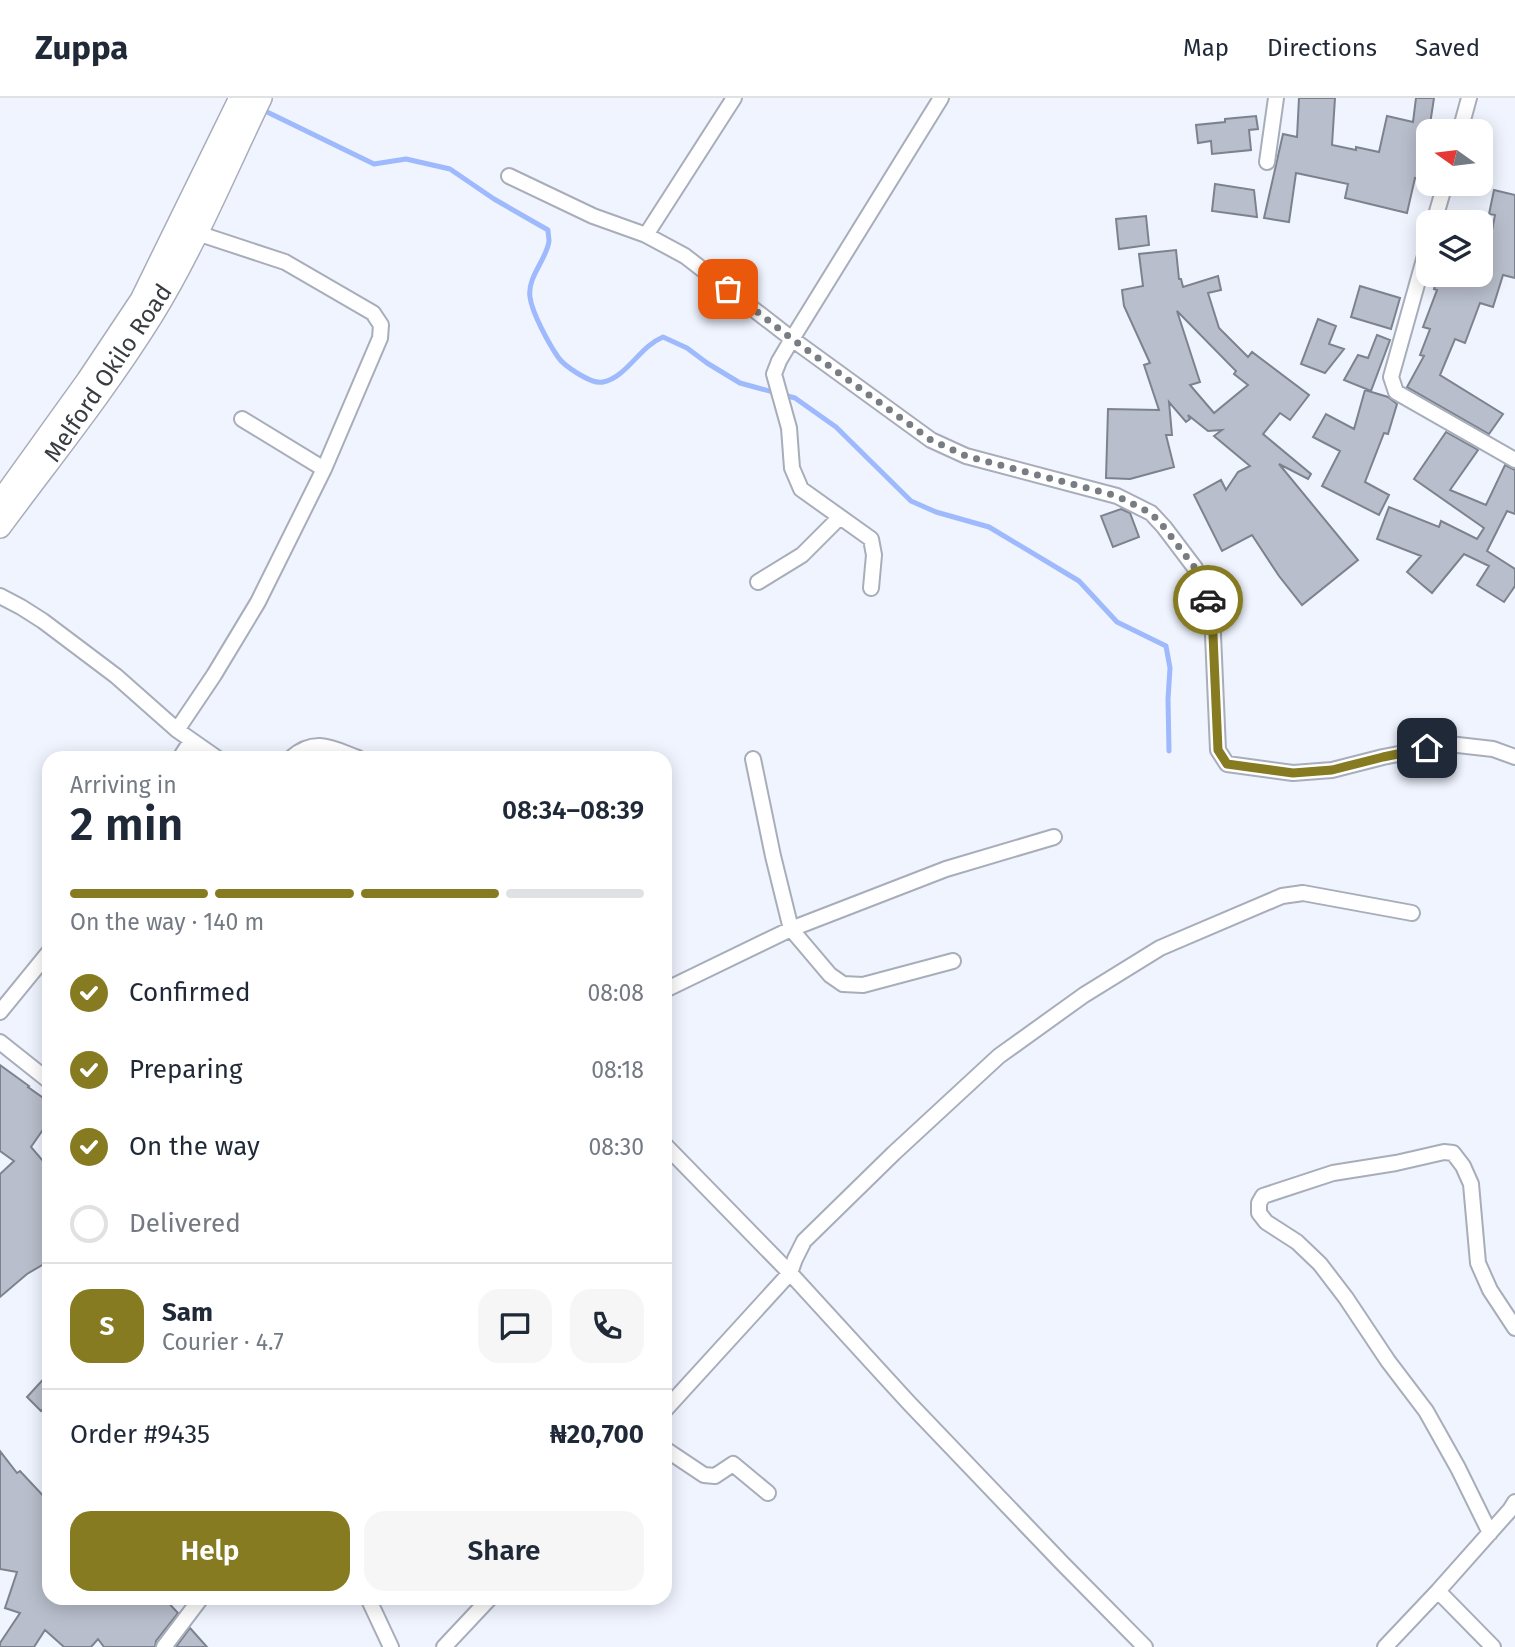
<!DOCTYPE html>
<meta charset="utf-8">
<style>
:root{--surface:#fff;--page:#f6f6f7;--text:#1f2937;--muted:#747a83;--line:#e0e1e3;--accent:#867b21}
body{margin:0;font-family:"Fira Sans",sans-serif;background:var(--page);color:var(--text);height:100vh;display:flex;flex-direction:column;font-size:26px;white-space:nowrap}
*{box-sizing:border-box;margin:0}
p{font-size:23px;color:var(--muted)}
.icon{flex:none;width:38px;height:38px;fill:none;stroke:currentColor;stroke-width:2;stroke-linecap:round;stroke-linejoin:round}
.map{position:relative;flex:1;overflow:hidden}
.panel{position:absolute;left:42px;top:653px;width:630px;height:854px;display:flex;flex-direction:column;background:var(--surface);border-radius:21px;box-shadow:0 4px 18px #0003}
.panel>*{flex:none}
.needle{width:46px;rotate:284deg}
.fabs{position:absolute;left:1416px;top:21px;display:grid;gap:14px}
.fabs a{display:grid;place-items:center;width:77px;height:77px;border-radius:14px;background:var(--surface);box-shadow:0 4px 18px #0003;font-size:35px}
.pin{position:absolute;display:grid;place-items:center;width:60px;height:60px;color:#fff;margin:-30px;border-radius:14px;box-shadow:0 4px 10px #0006}
.courier{position:absolute;display:grid;place-items:center;width:70px;height:70px;margin:-35px;border:5px solid #867b21;border-radius:50%;background:#fff;color:#222;box-shadow:0 2px 9px #0007}
.summary em{font-style:normal;font-weight:600}
.summary div{display:flex;flex-direction:column-reverse}
.summary{display:flex;align-items:center;justify-content:space-between;height:119px;padding:0 28px}
h1{font-size:46px;font-weight:600;line-height:52px}
.bar{display:grid;grid-template-columns:repeat(4,1fr);gap:10px 7px;align-content:center;height:84px;padding:0 28px}
.bar i{height:9px;border-radius:5px;background:var(--line)}
.bar .on{background:var(--accent)}
.bar p{grid-column:span 4}
.line{display:flex;align-items:center;gap:18px;padding:0 28px;border-top:2px solid var(--line)}
.line div{flex:1}
.round{display:grid;place-items:center;flex:none;width:74px;height:74px;border-radius:21px;background:var(--page)}
ol{padding:0 28px;list-style:none}
li{display:flex;align-items:center;gap:21px;height:77px}
li p{margin-inline-start:auto}
li .icon{padding:7px;border-radius:50%;background:var(--accent);color:#fff;stroke-width:4}
li:last-child{color:var(--muted)}
li i{width:38px;height:38px;border:4px solid var(--line);border-radius:50%}
.button{display:flex;gap:14px;margin-top:auto;padding:14px 28px}
.button a{flex:1;height:80px;border-radius:21px;background:var(--accent);color:#fff;font-size:28px;font-weight:600;line-height:80px;text-align:center}
.button a+a{background:var(--page);color:var(--text)}
header{display:flex;align-items:center;gap:42px;box-sizing:border-box;height:98px;padding:0 35px;background:var(--surface);border-bottom:2px solid var(--line)}
header strong{font-size:33px}
nav{display:flex;gap:38px;margin-inline-start:auto;font-size:24px}
.map>svg:first-child{display:block}
.lines{fill:none;stroke-linecap:round;stroke-linejoin:round}
.stream{stroke:#9eb9fc;stroke-width:5}
.building{fill:#b9becc;stroke:#7d828f;stroke-width:2;fill-rule:evenodd}
.minor-casing{stroke:#a8adba;stroke-width:18}
.secondary-casing{stroke:#a8adba;stroke-width:24}
.minor{stroke:#fff;stroke-width:14}
.secondary{stroke:#fff;stroke-width:21}
.done{stroke:#787c83;stroke-width:7;stroke-dasharray:0 12.6}
.route{stroke:#867b21;stroke-width:9}
.labels{text-anchor:middle;dominant-baseline:central;stroke-width:5;stroke-linejoin:round;paint-order:stroke}
.street-label{font-size:24px;fill:#383b40;stroke:#fff}
</style>
<header>
<strong>Zuppa</strong>
<nav><a>Map</a><a>Directions</a><a>Saved</a></nav>
</header>
<div class="map">
<svg width="1515" height="1549" viewBox="0 0 1515 1549">
<rect width="100%" height="100%" fill="#eff4ff"/>
<g class="lines">
<path class="stream" d="M261,11L374,66L406,61L450,71L494,101L548,132C548,136 549,140 549,143C547,161 527,179 530,199C532,215 549,246 558,259C564,268 592,287 603,284C627,279 639,249 663,239L687,250L707,265L740,285L795,300L836,329L911,403L936,414L989,429L1079,483L1117,524L1166,548L1170,570L1168,601L1169,653"/>
</g>
<path class="building" d="M1299,0H1335L1332,47L1356,52V49L1379,54L1387,18L1413,24L1416,0H1434L1429,33H1428V82L1415,80L1407,115L1345,100L1348,86L1296,75L1289,124L1264,120L1283,36L1297,39Z
M1256,18L1258,31L1249,32L1251,52L1212,56L1211,43L1198,45L1196,27L1225,24V21Z
M1215,86L1254,92L1257,119L1212,113Z
M1494,92L1515,97V180L1503,177L1493,209L1480,205L1465,245L1455,241L1440,277L1503,316L1489,336L1407,289L1424,258L1420,257L1430,231L1423,229L1437,192L1434,191L1438,178L1456,183L1458,177H1461L1482,183L1495,117L1489,116Z
M1146,118L1149,147L1119,151L1116,121Z
M1176,152L1179,181H1181L1183,189L1218,178L1221,192L1208,195L1219,230L1248,259L1252,254L1309,297L1290,322L1280,315L1263,336L1311,376L1308,381L1279,366L1358,462L1302,507L1279,478L1252,437L1222,453L1194,397L1221,382L1226,392L1238,374L1250,368L1214,338L1222,332L1208,333L1188,317L1190,321L1186,324L1169,304L1172,337H1166L1174,369L1130,381L1106,380L1108,311L1159,312L1144,267L1150,265L1124,208L1122,192L1143,188L1139,156ZM1177,213L1236,273L1234,276L1248,287L1214,315L1190,287L1200,284Z
M1360,188L1400,200L1391,231L1351,219Z
M1318,221L1336,228L1329,246L1344,251L1325,275L1301,266Z
M1377,237L1390,242L1371,293L1344,282L1358,257L1368,260Z
M1365,292L1388,299L1397,306L1388,336L1384,335L1365,384L1389,397L1379,417L1322,388L1340,353L1313,339L1326,316L1354,331Z
M1446,334L1478,352L1450,392L1486,407L1505,367L1515,372V416L1507,413L1487,453L1515,471V488L1504,504L1477,487L1489,468L1464,456L1432,495L1407,474L1421,458L1377,441L1389,409L1439,429L1441,423L1477,441L1484,430L1414,381Z
M1121,411L1130,415L1139,439L1113,449L1101,418Z
M0,967L29,988L28,989L49,1004V1023L31,1049L49,1070V1163L27,1176L0,1199V1076L14,1063L0,1053Z
M49,1275V1317L43,1311L41,1313L27,1299Z
M0,1353L17,1375L20,1373L49,1404V1500H164L178,1515L156,1543L155,1549H104L98,1541L91,1549H64L45,1532L34,1549H0V1545L20,1515L5,1510L17,1474L0,1471Z
M190,1530L207,1549H176Z"/>
<g class="lines">
<defs>
<path id="minor" d="M1460,33L1469,0
M1267,64L1276,0
M509,78L593,118L646,137L685,158L792,241L931,342L966,358L1117,398L1151,415L1164,429L1195,470L1212,514L1218,652L1227,666L1293,675L1332,672L1383,659L1449,646L1493,651L1515,659
M1434,124L1445,86
M646,137L734,0
M1428,147L1391,279L1396,294L1515,362
M242,321L324,371
M758,484L802,457L840,419
M871,490L874,457L871,441L801,391L792,370L789,330L774,276L779,263L792,241L941,0
M0,498L21,509L43,523L116,578L177,632L217,660
M177,632L214,577L258,504L324,371L380,240L381,227L373,215L285,164L197,135
M180,660L191,643
M291,660C315,639 332,650 358,660
M753,661L773,758L791,831L830,877L843,886L863,887L953,863
M665,892L791,831L946,771L1054,739
M0,914L49,854
M0,944L49,983
M665,1047L790,1175L909,1305L1063,1466L1145,1549
M665,1312L790,1175L795,1161L804,1143L894,1055L999,958L1084,897L1160,850L1282,798L1303,795L1412,815
M665,1351L704,1377L715,1378L733,1366L768,1395
M1490,1435L1458,1370L1426,1313L1388,1263L1346,1200L1320,1166L1297,1144L1266,1124L1259,1115V1105L1263,1098L1333,1075L1396,1065L1444,1054L1453,1055L1463,1068L1471,1086L1478,1165L1490,1192L1515,1230
M1438,1493L1493,1549
M368,1500L391,1549
M164,1549L201,1500
M444,1549L490,1500
M1385,1549L1438,1493L1510,1412L1515,1404"/>
<path id="secondary" d="M0,404L87,283L141,202L240,0
M0,429C51,360 106,292 152,218C194,150 226,72 261,0"/>
</defs>
<use href="#minor" class="minor-casing"/>
<use href="#secondary" class="secondary-casing"/>
<use href="#minor" class="minor"/>
<use href="#secondary" class="secondary"/>
</g>
<g class="lines">
<path class="done" d="M728,191L792,241L931,342L966,358L1117,398L1151,415L1164,429L1195,470L1208,502"/>
<path class="route" d="M1208,502L1212,514L1218,652L1227,666L1293,675L1332,672L1383,659L1427,650"/>
</g>
<g class="labels">
<g class="street-label">
<text transform="translate(108 275) rotate(-56)">Melford Okilo Road</text>
</g>
</g>
</svg>
<div class="fabs">
<a><svg class="needle" viewBox="-14 -14 28 28"><path d="M0-13l5 13h-10z" fill="#e53935"/><path d="M0 13l5-13h-10z" fill="#747a83"/></svg></a>
<a><svg class="icon" aria-label="layers" viewBox="0 0 24 24"><path d="M12 4l9 5-9 5-9-5zM3 14l9 5 9-5"/></svg></a>
</div>
<div class="pin" style="left:728px;top:191px;background:#ea580c"><svg class="icon" aria-label="bag" viewBox="0 0 24 24"><path d="M5 8h14l-1 12H6zM9 8a3 3 0 0 1 6 0"/></svg></div>
<div class="pin" style="left:1427px;top:650px;background:#1f2937"><svg class="icon" aria-label="home" viewBox="0 0 24 24"><path d="M3 11l9-7 9 7M6 9v11h12V9"/></svg></div>
<div class="courier" style="left:1208px;top:502px"><svg class="icon" aria-label="car" viewBox="0 0 24 24"><path d="M5 17H2v-5l4-1 3-4h7l3 4 3 1v5h-3M9 17h6M6 11h13"/><circle cx="7" cy="17" r="2"/><circle cx="17" cy="17" r="2"/></svg></div>
<section class="panel">
<div class="summary"><div><h1>2 min</h1><p>Arriving in</p></div><em>08:34–08:39</em></div>
<div class="bar"><i class="on"></i><i class="on"></i><i class="on"></i><i></i><p>On the way · 140 m</p></div>
<ol>
<li><svg class="icon" aria-label="check" viewBox="0 0 24 24"><path d="M5 12l5 5 9-10"/></svg>Confirmed<p>08:08</p></li>
<li><svg class="icon" aria-label="check" viewBox="0 0 24 24"><path d="M5 12l5 5 9-10"/></svg>Preparing<p>08:18</p></li>
<li><svg class="icon" aria-label="check" viewBox="0 0 24 24"><path d="M5 12l5 5 9-10"/></svg>On the way<p>08:30</p></li>
<li><i></i>Delivered</li>
</ol>
<div class="line" style="height:126px"><b class="round" style="background:var(--accent);color:#fff">S</b><div><b>Sam</b><p>Courier · 4.7</p></div><a class="round"><svg class="icon" aria-label="chat" viewBox="0 0 24 24"><path d="M4 5h16v11H9l-5 4z"/></svg></a><a class="round"><svg class="icon" aria-label="phone" viewBox="0 0 24 24"><path d="M5 4h4l2 5-3 2q2 4 5 5l2-3 5 2v4C11 20 4 13 5 4z"/></svg></a></div>
<div class="line" style="height:91px"><div>Order #9435</div><b>₦20,700</b></div>
<div class="button"><a>Help</a><a>Share</a></div>
</section>
</div>
